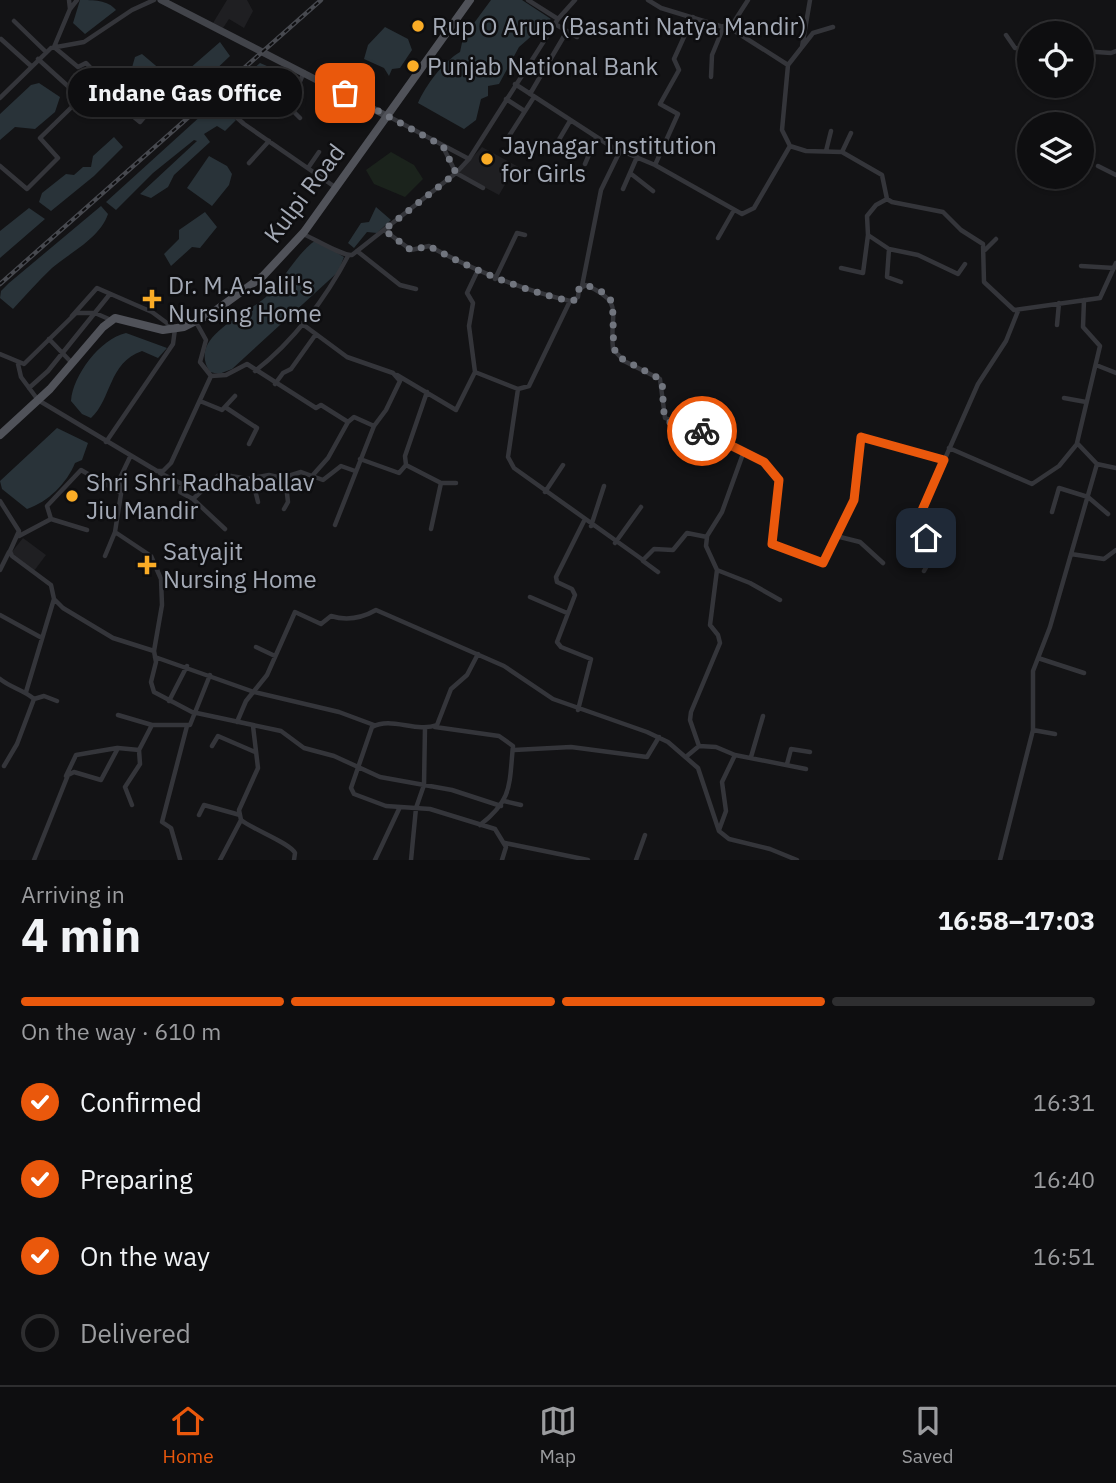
<!DOCTYPE html>
<meta charset="utf-8">
<style>
:root{--surface:#0e0e10;--page:#1c1c1e;--text:#f1f3f6;--muted:#9b9c9f;--line:#2e2e30;--accent:#ea580c}
body{margin:0;font-family:"IBM Plex Sans",sans-serif;background:var(--page);color:var(--text);height:100vh;display:flex;flex-direction:column;font-size:26px;white-space:nowrap}
*{box-sizing:border-box;margin:0}
p{font-size:23px;color:var(--muted)}
.icon{flex:none;width:38px;height:38px;fill:none;stroke:currentColor;stroke-width:2;stroke-linecap:round;stroke-linejoin:round}
.map{position:relative;height:860px;overflow:hidden}
.drawer{display:flex;flex-direction:column;background:var(--surface);flex:1}
.drawer>*{flex:none}
.controls{position:absolute;left:1017px;top:21px;display:grid;gap:14px}
.controls a{display:grid;place-items:center;width:77px;height:77px;border-radius:50%;background:var(--surface);box-shadow:0 2px 5px #0004,0 0 0 2px var(--line);font-size:35px}
.pin{position:absolute;display:grid;place-items:center;width:60px;height:60px;color:#fff;margin:-30px;border-radius:14px;box-shadow:0 4px 10px #0006}
.courier{position:absolute;display:grid;place-items:center;width:70px;height:70px;margin:-35px;border:5px solid #ea580c;border-radius:50%;background:#fff;color:#222;box-shadow:0 2px 9px #0007}
.bubble{position:absolute;height:49px;border-radius:24px;background:var(--surface);box-shadow:0 2px 5px #0004,0 0 0 2px var(--line);font-size:23px;font-weight:700;line-height:49px;text-align:center}
.head em{font-style:normal;font-weight:700}
.head div{display:flex;flex-direction:column-reverse}
.head{display:flex;align-items:center;justify-content:space-between;height:119px;padding:0 21px}
h1{font-size:46px;font-weight:700;line-height:52px}
.bar{display:grid;grid-template-columns:repeat(4,1fr);gap:10px 7px;align-content:center;height:84px;padding:0 21px}
.bar i{height:9px;border-radius:5px;background:var(--line)}
.bar .selected{background:var(--accent)}
.bar p{grid-column:span 4}
ol{padding:0 21px;list-style:none}
li{display:flex;align-items:center;gap:21px;height:77px}
li p{margin-inline-start:auto}
li .icon{padding:7px;border-radius:50%;background:var(--accent);color:#fff;stroke-width:4}
li:last-child{color:var(--muted)}
li i{width:38px;height:38px;border:4px solid var(--line);border-radius:50%}
.tab-bar{display:flex;justify-content:space-around;align-items:center;height:98px;border-top:2px solid var(--line);background:var(--surface);font-size:19px;color:var(--muted)}
.tab-bar a{display:grid;justify-items:center;gap:4px}
.tab-bar .selected{color:var(--accent)}
.map>svg:first-child{display:block}
.built{fill:#1f1f22}
.green{fill:#1b231c}
.water{fill:#293339}
.lines{fill:none;stroke-linecap:round;stroke-linejoin:round}
.minor{stroke:#34353a;stroke-width:4.5}
.secondary{stroke:#42444a;stroke-width:7}
.primary{stroke:#505259;stroke-width:8}
.rail-casing{stroke:#47494f;stroke-width:4.5}
.rail{stroke:#0e0e10;stroke-width:2;stroke-dasharray:5;stroke-linecap:butt}
.done{stroke:#71757e;stroke-width:7;stroke-dasharray:0 12.6}
.route{stroke:#ea580c;stroke-width:9}
.poi-dot{fill:#faac26;stroke:#0e0e10;stroke-width:2.5}
.labels{text-anchor:middle;dominant-baseline:central;stroke-width:5;stroke-linejoin:round;paint-order:stroke}
.poi-label{font-size:24px;fill:#a4aab6;stroke:#0e0e10;text-anchor:start}
.street-label{font-size:24px;fill:#a4aab6;stroke:#0e0e10}
</style>
<div class="map">
<svg width="1116" height="860" viewBox="0 0 1116 860">
<rect width="100%" height="100%" fill="#131315"/>
<path class="built" d="M227,0H247L253,11L244,28L229,19L223,28L213,23Z
M482,147L526,171L520,181L510,176L499,195L458,173Z
M23,538L46,555L34,571L11,553Z"/>
<path class="green" d="M391,152L414,165L423,179L405,197L374,184L366,170Z"/>
<path class="water" d="M80,0C93,0 108,0 116,10L85,34L73,23Z
M491,0H522L551,19L519,47L499,84L488,86V96L481,99L476,120L464,129L418,103C426,85 443,62 460,52L463,38Z
M385,27L408,39L412,50L400,68L392,69L389,76L384,68L364,59L368,45Z
M220,42L230,56L187,97L179,98L189,85L181,76Z
M142,54L168,76L167,84L158,88L141,116L112,94L113,83L118,77L129,78L135,57Z
M260,63L274,69L254,90L230,108L219,99Z
M39,83L60,97L55,112L35,129L15,127L0,140V114L31,85Z
M214,104L236,120L225,131L217,126L204,134L210,142L174,175L168,187L151,198L140,194L197,141L194,140L153,173L116,210L106,202Z
M114,137L123,147L94,176L51,211L39,202L42,193L66,174L74,175L83,167H91L93,156Z
M209,156L227,166L232,174L229,185L212,206L187,188Z
M101,206L108,214C100,238 71,252 52,268C38,281 26,295 13,309L0,298L1,291L9,283Z
M376,207L391,220L377,233L367,232L354,248L348,243L361,223L369,222Z
M29,208L45,219L0,258V231Z
M205,212L217,227L200,248L192,247L171,266L164,254L179,239V230Z
M316,240L344,257L338,272L232,369L219,374L210,372C186,336 249,315 269,294C286,277 296,254 316,240Z
M126,333L167,348L158,358L142,351C108,363 112,399 91,418L82,414L71,401C73,375 100,339 126,333Z
M57,428L88,443L82,460L75,463C67,483 48,502 27,509L2,489L0,481Z"/>
<g class="lines">
<path class="minor" d="M69,0L70,9L54,47L78,67L86,63L109,87L108,96L140,122L147,114
M528,0L558,19
M648,0L661,8L733,30L788,65L782,130L790,146L806,151L842,152L882,175L887,199L892,202L943,212L961,230L983,244L984,282L1014,310L1100,298L1116,263
M70,9L77,0
M14,21L46,52
M555,24L577,37
M730,28L748,0
M1006,35L1015,48L1029,49
M1,39L31,66
M802,47L810,0
M1082,51L1111,53L1116,51
M788,65L813,33L833,27
M711,77L712,55L724,26
M515,84L612,147L655,165L742,214L754,208L790,146
M530,94L567,31
M0,98L51,48L84,42L132,10L154,0
M506,99L523,110
M217,100L244,124L335,187
M386,115L469,159L558,19L575,0
M300,118L289,107L304,72
M509,136L534,97
M557,143L570,121
M443,147L456,173L483,188
M826,151L831,131
M842,152L851,133
M249,163L269,141
M585,164L596,138
M655,165L678,114L660,104L679,70L674,59L693,17
M0,166L27,189L58,158L40,138L81,98L38,59
M1098,166L1116,175
M308,168L319,152
M630,173L653,191
M623,189L637,157
M887,199L876,205L867,216L868,235L889,249L887,277L901,282
M384,230L411,250L429,246C475,271 519,289 570,301L578,297L579,289L586,285C626,303 609,312 613,349L624,361L660,379L665,418L718,437L758,458L780,480L772,544L823,563L854,500L861,437L944,460
M303,234C315,239 342,256 352,255L456,173L469,159
M718,238L734,210
M889,249L918,255L958,274L965,264
M985,250L996,239
M357,251L400,285L416,289
M1081,266L1114,268
M841,268L863,273L868,235
M477,272L467,293L473,303L469,326L475,372L518,389L508,457L514,468L643,560L654,549L673,550L687,533L707,537L706,546L717,570L710,625L718,635L720,643L691,712L690,720L699,746L687,756
M495,279L517,233L525,235
M582,286L601,190L620,151
M1084,300L1083,327L1100,346L1077,443L1097,464L1116,468
M72,316L97,288L152,312L175,329L173,344L106,442
M196,322L206,340L200,362L211,376L226,375L247,364L316,408L321,405L348,422L354,417L374,426
M301,323L347,357L393,373L400,381L386,410L374,426L335,525
M1057,325L1059,303
M49,339L71,362
M0,354L24,364L76,313H95L111,320
M18,364L21,377L38,400L157,471H163L171,463L211,376
M1096,365L1116,373
M255,371C293,342 326,298 348,256
M397,375L456,410L475,372
M275,384L283,373L291,369L316,334
M29,388L48,371L110,294
M518,389L529,386L570,301
M1064,398L1086,402
M200,401L222,410L235,396
M225,407L257,428L249,444
M949,448L1032,484L1059,466L1077,444
M130,457L119,480L121,494L115,532L151,556L161,579L162,605L154,651L156,662L151,682L154,692L192,712L281,731L304,748L334,756L380,777L452,790L501,806
M360,459L399,473L406,465L441,483H456
M406,465L405,456L427,392
M160,473L182,484L180,492L193,499L220,474L248,479L269,475L282,478L301,472L323,480L341,466L355,471
M312,476L328,458L348,422
M252,478L258,502
M545,492L563,465
M193,499L225,529
M0,501L19,531L10,551L12,556L51,585L54,599L63,608L113,638L154,651
M284,509L288,502L285,477
M1052,512L1059,488L1088,497L1108,514
M591,526L604,486
M431,529L441,483
M87,530L51,519L47,506L81,470L121,493
M19,536L51,519
M707,536L722,512L744,451
M836,536L860,542L883,563
M615,543L641,507
M1071,554L1104,559L1116,550
M105,556L115,532
M643,561L658,572
M0,570L9,552
M717,570L750,583L780,600
M924,571L939,545L913,531L978,384L1006,341L1018,311
M530,597L567,613
M0,615L42,638
M256,647L275,656
M478,654L467,675L451,689L437,725C416,733 391,716 372,727L351,788L354,794L386,806L430,809L495,829L506,847L502,860
M155,657L254,692L339,712L374,725
M1038,658L1084,673
M0,679C11,688 24,690 34,699L44,696L57,701
M26,692L54,599
M169,701L187,666
M578,710L591,659L561,647L557,642L575,595L572,589L557,582L556,577L584,521
M118,715L152,725
M237,722L246,701L267,675L295,612L321,624L331,616C347,621 362,618 376,610L504,666L553,699L647,732L668,742L698,768L719,831L729,839L770,849L797,860
M253,726L258,768L239,810L241,820C254,830 290,843 295,853L294,860
M435,727L499,736L513,746C509,785 513,799 480,825
M1033,730L1055,734
M212,746L218,736L255,752
M699,746L716,747L735,755
M514,750L571,747L647,757L659,737
M751,757L763,716
M787,764L791,749L810,752
M4,766L17,744L34,699
M66,776L76,755L117,748
M504,801L521,805
M132,805L125,787L140,764L139,750
M199,815L204,805L240,815
M719,830L726,811L722,782L735,755L806,769
M505,843L588,860
M180,859L171,828L162,822L187,726
M34,860L68,775L74,772L101,780L118,748L139,750L152,725H190L210,675
M220,860L241,820
M375,860L399,809
M411,860L416,808L424,785L425,728
M636,860L645,835
M1000,860L1033,730V671L1050,627L1097,464"/>
<path class="secondary" d="M161,0L385,115"/>
<path class="primary" d="M0,435L50,389L103,327L115,318L163,330L184,327L212,313L263,276L304,232L470,0"/>
<defs>
<path id="rail" d="M0,284L321,0"/>
</defs>
<use href="#rail" class="rail-casing"/>
<use href="#rail" class="rail"/>
</g>
<g class="lines">
<path class="done" d="M345,93L443,146L456,173L384,230L411,250L429,246C475,271 519,289 570,301L575,300L579,289L586,285C593,288 602,291 607,295C618,303 609,341 617,356L660,379C667,393 658,409 669,422L702,431"/>
<path class="route" d="M702,431L764,462L779,480L772,544L823,563L854,500L861,437L944,460L913,531L926,538"/>
</g>
<g class="poi-dot">
<circle cx="418" cy="26" r="7"/>
<circle cx="413" cy="66" r="7"/>
<circle cx="487" cy="159" r="7"/>
<path d="M148.5 288.5h7v7h7v7h-7v7h-7v-7h-7v-7h7z"/>
<circle cx="72" cy="496" r="7"/>
<path d="M143.5 554.5h7v7h7v7h-7v7h-7v-7h-7v-7h7z"/>
</g>
<g class="labels">
<g class="poi-label">
<text x="432" y="26">Rup O Arup (Basanti Natya Mandir)</text>
<text x="427" y="66">Punjab National Bank</text>
<text x="501" y="145">Jaynagar Institution<tspan x="501" dy="28">for Girls</tspan></text>
<text x="168" y="285">Dr. M.A.Jalil's<tspan x="168" dy="28">Nursing Home</tspan></text>
<text x="86" y="482">Shri Shri Radhaballav<tspan x="86" dy="28">Jiu Mandir</tspan></text>
<text x="163" y="551">Satyajit<tspan x="163" dy="28">Nursing Home</tspan></text>
</g>
<g class="street-label">
<text transform="translate(304 193) rotate(-53)">Kulpi Road</text>
</g>
</g>
</svg>
<div class="controls">
<a><svg class="icon" aria-label="locate" viewBox="0 0 24 24"><circle cx="12" cy="12" r="6"/><path d="M12 2v4M12 18v4M2 12h4M18 12h4"/></svg></a>
<a><svg class="icon" aria-label="layers" viewBox="0 0 24 24"><path d="M12 4l9 5-9 5-9-5zM3 14l9 5 9-5"/></svg></a>
</div>
<div class="pin" style="left:345px;top:93px;background:#ea580c"><svg class="icon" aria-label="bag" viewBox="0 0 24 24"><path d="M5 8h14l-1 12H6zM9 8a3 3 0 0 1 6 0"/></svg></div>
<div class="pin" style="left:926px;top:538px;background:#1f2937"><svg class="icon" aria-label="home" viewBox="0 0 24 24"><path d="M3 11l9-7 9 7M6 9v11h12V9"/></svg></div>
<div class="courier" style="left:702px;top:431px"><svg class="icon" aria-label="bike" viewBox="0 0 24 24"><circle cx="6" cy="16" r="4"/><circle cx="18" cy="16" r="4"/><path d="M6 16l4-8h5l3 8M10 8l3 8H6M13 5h3"/></svg></div>
<div class="bubble" style="left:68px;top:68px;width:234px">Indane Gas Office</div>
</div>
<section class="drawer">
<div class="head"><div><h1>4 min</h1><p>Arriving in</p></div><em>16:58–17:03</em></div>
<div class="bar"><i class="selected"></i><i class="selected"></i><i class="selected"></i><i></i><p>On the way · 610 m</p></div>
<ol>
<li><svg class="icon" aria-label="check" viewBox="0 0 24 24"><path d="M5 12l5 5 9-10"/></svg>Confirmed<p>16:31</p></li>
<li><svg class="icon" aria-label="check" viewBox="0 0 24 24"><path d="M5 12l5 5 9-10"/></svg>Preparing<p>16:40</p></li>
<li><svg class="icon" aria-label="check" viewBox="0 0 24 24"><path d="M5 12l5 5 9-10"/></svg>On the way<p>16:51</p></li>
<li><i></i>Delivered</li>
</ol>
</section>
<nav class="tab-bar">
<a class="selected"><svg class="icon" aria-label="home" viewBox="0 0 24 24"><path d="M3 11l9-7 9 7M6 9v11h12V9"/></svg>Home</a>
<a><svg class="icon" aria-label="map" viewBox="0 0 24 24"><path d="M3 6l6-2 6 2 6-2v14l-6 2-6-2-6 2zM9 4v14M15 6v14"/></svg>Map</a>
<a><svg class="icon" aria-label="saved" viewBox="0 0 24 24"><path d="M7 4h10v16l-5-4-5 4z"/></svg>Saved</a>
</nav>
